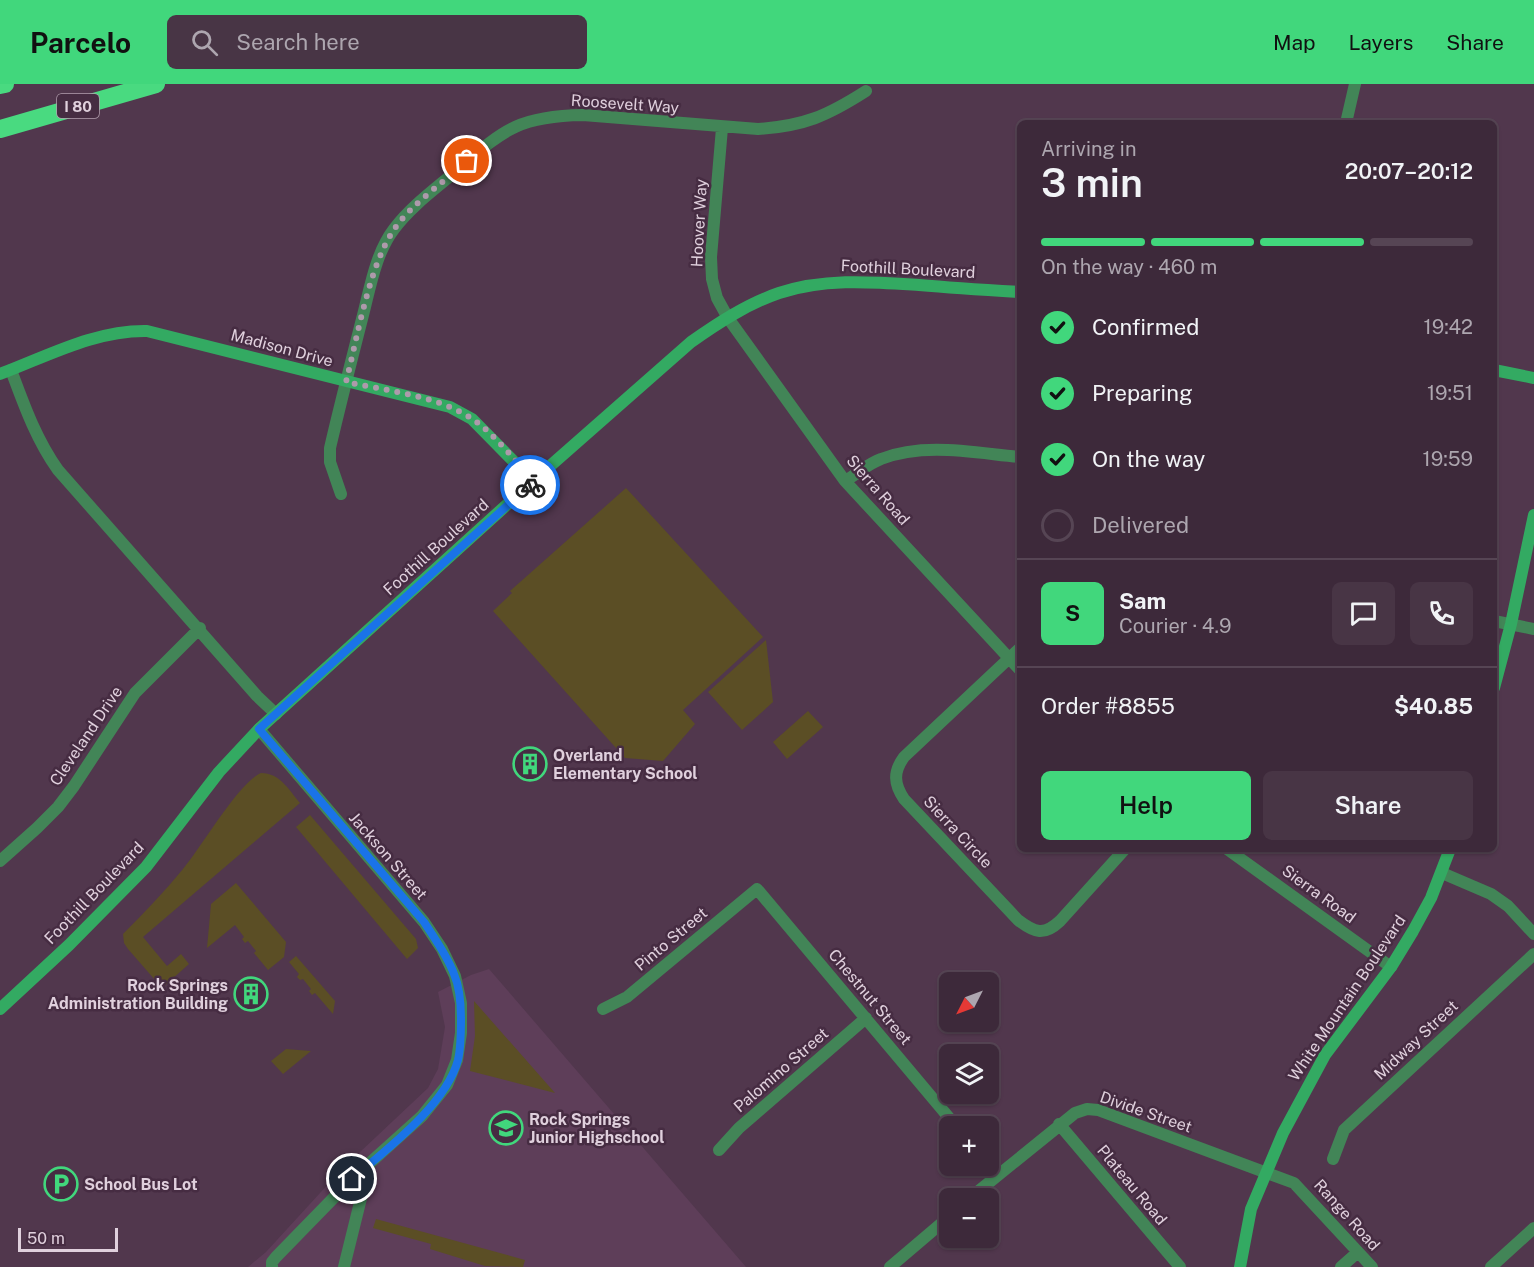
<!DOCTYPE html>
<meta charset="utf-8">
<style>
:root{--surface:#3d293a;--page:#483545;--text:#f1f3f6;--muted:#ada6af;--line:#564554;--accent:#41d77c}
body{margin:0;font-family:"Public Sans",sans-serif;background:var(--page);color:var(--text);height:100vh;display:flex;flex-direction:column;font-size:22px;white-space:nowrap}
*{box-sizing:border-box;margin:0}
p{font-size:20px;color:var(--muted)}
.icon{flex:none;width:33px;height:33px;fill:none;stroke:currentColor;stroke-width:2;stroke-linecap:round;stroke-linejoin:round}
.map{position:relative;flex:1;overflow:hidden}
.drawer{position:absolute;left:1017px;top:36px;width:480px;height:732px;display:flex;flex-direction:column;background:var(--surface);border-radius:9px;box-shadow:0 2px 4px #0004,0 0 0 2px var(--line)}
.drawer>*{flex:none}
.needle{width:39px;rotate:228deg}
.tools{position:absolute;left:939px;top:888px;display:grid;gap:12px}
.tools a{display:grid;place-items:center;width:60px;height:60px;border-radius:9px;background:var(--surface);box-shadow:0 2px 4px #0004,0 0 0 2px var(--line);font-size:30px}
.scale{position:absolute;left:18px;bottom:15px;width:100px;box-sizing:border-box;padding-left:6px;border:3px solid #e0d0dd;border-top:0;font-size:16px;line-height:21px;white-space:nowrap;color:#e0d0dd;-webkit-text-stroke:4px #462c42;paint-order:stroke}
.pin{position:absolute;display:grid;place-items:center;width:51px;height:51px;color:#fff;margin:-26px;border:3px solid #fff;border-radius:50%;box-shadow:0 2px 6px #0007}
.courier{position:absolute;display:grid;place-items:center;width:60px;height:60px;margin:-30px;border:4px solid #1a73e8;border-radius:50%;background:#fff;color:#222;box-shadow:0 2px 8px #0007}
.headline em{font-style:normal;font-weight:600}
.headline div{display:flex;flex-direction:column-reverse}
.headline{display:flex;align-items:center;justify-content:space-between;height:102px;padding:0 24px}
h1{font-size:39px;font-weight:600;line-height:45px}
.bar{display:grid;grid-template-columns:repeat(4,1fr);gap:9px 6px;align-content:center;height:72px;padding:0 24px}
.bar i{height:8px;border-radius:4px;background:var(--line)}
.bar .on{background:var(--accent)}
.bar p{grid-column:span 4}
.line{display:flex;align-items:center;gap:15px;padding:0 24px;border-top:2px solid var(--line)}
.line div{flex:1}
.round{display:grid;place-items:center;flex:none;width:63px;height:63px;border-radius:9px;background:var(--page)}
ol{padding:0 24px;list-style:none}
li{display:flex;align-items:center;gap:18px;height:66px}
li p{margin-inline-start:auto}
li .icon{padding:6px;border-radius:50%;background:var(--accent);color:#111;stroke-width:4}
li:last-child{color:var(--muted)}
li i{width:33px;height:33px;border:3px solid var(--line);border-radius:50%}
.action{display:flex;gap:12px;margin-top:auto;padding:12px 24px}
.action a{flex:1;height:69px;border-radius:9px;background:var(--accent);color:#111;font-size:24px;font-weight:600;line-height:69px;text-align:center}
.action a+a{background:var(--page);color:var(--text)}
header{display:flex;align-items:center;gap:36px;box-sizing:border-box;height:84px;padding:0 30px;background:var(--accent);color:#111}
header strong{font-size:28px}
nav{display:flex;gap:33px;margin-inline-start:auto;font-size:21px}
.search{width:420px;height:54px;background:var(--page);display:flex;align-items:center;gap:15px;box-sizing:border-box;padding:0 21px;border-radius:9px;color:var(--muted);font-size:22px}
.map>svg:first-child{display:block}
.built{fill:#5e3e59}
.green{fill:#5b4e25}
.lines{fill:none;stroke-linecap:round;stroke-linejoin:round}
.street{stroke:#428557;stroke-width:12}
.secondary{stroke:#33aa62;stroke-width:12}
.highway{stroke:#49da80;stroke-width:18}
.done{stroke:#ae9aab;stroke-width:6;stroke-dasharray:0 10.8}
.route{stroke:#1a73e8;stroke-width:8}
.labels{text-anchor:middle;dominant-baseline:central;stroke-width:5;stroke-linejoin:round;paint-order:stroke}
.shield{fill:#462c42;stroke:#b29fae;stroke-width:1.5}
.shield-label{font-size:15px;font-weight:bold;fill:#e0d0dd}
.street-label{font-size:16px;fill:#e0d0dd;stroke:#462c42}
.poi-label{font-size:16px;font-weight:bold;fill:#e0d0dd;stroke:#462c42;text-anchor:start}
</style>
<header>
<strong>Parcelo</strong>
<div class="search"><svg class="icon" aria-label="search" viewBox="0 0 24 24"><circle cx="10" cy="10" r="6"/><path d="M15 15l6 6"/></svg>Search here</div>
<nav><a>Map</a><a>Layers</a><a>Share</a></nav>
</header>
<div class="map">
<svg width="1534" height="1183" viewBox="0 0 1534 1183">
<rect width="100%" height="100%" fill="#51374d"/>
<path class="built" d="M489,885L746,1183H248L266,1168L342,1085L428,1004L438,985L445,943L438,908L471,891Z"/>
<path class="green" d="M626,404L763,553L683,626L695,640L663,677L625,674L493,527L512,509L510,507Z
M766,556L773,618L742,646L708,608Z
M808,627L823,643L787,675L773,658Z
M261,689C280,689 289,706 300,719L143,853L167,882L181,870L189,880L162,904L128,865L124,859L123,850C144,829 164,808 183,785C201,764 239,698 261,689Z
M310,731L416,855L418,864L407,875L296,743Z
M236,799L286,858L284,873L268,886L254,869L256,867L248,857L245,859L242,855L244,853L235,841L207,864L211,820Z
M296,872L335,917L333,930L315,909L312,911L309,907L311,905L303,895L300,896L297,893L299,890L289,878Z
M474,917L555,1009L470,987L475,952Z
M286,965L311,967L283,990L271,977Z
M376,1135L525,1176L523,1183L485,1182L430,1165L431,1160L373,1144Z"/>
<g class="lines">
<path class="street" d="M1346,39L1355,0
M722,44L711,173L712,195L717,214L728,234L845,397L1020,586
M11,286C24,321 36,355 58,386L257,612L276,630
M845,397C857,390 869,379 881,375C925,358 975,369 1020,373
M341,410L330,378V364C340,321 351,278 362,235C370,205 375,170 394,145C412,121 438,103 461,83C505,44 522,32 583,31L758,45C804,42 827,32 866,7
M1494,537L1534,545
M1020,564L904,673C893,688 894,700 904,715L1018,836C1035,849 1044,852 1060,837L1125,765
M259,645L424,838L442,865L455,892L461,919V949L457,976L447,1001L422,1032L352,1095L276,1173L272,1178V1183
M1227,765L1391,883
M0,777L37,744L58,723L74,702L135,609L200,544
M1442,789L1491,810L1508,822L1534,850
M603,925L627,913L757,805L956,1042
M1059,1040L1180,1183
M719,1066L739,1044L866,934
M1333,1075L1344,1046L1534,870
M988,1082L997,1092
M970,1114L1075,1029L1087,1025L1098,1026L1294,1099L1372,1183
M344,1183L369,1082
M890,1183L950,1132
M1341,1183L1358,1168
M1491,1183L1534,1144"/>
<path class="secondary" d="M1494,286L1534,294
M0,290C48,272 95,246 147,247L450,323L472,335L533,397
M1494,604L1511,540L1534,431
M0,925L69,861L146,783L219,688L259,645L533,397L691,258C718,239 747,220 779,209C825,194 872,198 919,201C953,204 986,206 1020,208
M1240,1183L1251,1125L1283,1049L1325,971L1391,883L1413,847L1431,814L1450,765"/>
<path class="highway" d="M0,1L5,0
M0,45L156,0"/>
</g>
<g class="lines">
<path class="done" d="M467,77C444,98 410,121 393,147C369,183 357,255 346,298C387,307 435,311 471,334C494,349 515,377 534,397L530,401"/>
<path class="route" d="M352,1095C386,1066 446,1021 458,976C461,963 461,948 461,935C461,920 460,904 454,890C447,871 435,855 424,838L259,645L530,401"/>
</g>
<defs>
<symbol id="building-ring" viewBox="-11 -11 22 22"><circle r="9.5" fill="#462c42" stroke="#41d77c" stroke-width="1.5"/><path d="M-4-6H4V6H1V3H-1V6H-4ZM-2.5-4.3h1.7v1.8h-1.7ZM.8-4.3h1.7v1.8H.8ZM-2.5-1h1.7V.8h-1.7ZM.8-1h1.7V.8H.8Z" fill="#41d77c"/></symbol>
<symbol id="school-ring" viewBox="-11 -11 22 22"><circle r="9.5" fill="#462c42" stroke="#41d77c" stroke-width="1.5"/><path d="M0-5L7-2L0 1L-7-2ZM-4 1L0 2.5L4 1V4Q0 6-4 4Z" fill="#41d77c"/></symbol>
<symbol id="parking-ring" viewBox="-11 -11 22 22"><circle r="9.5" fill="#462c42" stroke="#41d77c" stroke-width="1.5"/><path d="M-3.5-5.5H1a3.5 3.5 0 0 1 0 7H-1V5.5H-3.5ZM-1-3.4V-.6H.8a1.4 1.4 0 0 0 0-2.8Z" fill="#41d77c"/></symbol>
</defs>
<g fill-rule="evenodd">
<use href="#building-ring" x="511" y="661" width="38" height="38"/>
<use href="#building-ring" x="232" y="891" width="38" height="38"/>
<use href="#school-ring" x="487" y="1025" width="38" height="38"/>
<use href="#parking-ring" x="42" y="1081" width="38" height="38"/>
</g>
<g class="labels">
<rect class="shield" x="57" y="10" width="42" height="24" rx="4.5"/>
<g class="shield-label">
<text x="78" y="22">I 80</text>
</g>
<g class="street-label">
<text transform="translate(625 20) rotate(4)">Roosevelt Way</text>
<text transform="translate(699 139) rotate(-87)">Hoover Way</text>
<text transform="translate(908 185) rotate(3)">Foothill Boulevard</text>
<text transform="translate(282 264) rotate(15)">Madison Drive</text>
<text transform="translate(878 406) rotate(49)">Sierra Road</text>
<text transform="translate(436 463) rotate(-42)">Foothill Boulevard</text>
<text transform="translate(86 652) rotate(-56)">Cleveland Drive</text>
<text transform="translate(958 748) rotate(47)">Sierra Circle</text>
<text transform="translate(388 772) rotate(49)">Jackson Street</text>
<text transform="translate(94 809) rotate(-46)">Foothill Boulevard</text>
<text transform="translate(1319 810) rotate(36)">Sierra Road</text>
<text transform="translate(671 855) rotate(-40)">Pinto Street</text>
<text transform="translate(870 913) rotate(50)">Chestnut Street</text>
<text transform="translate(1347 914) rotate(-56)">White Mountain Boulevard</text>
<text transform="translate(1416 956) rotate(-43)">Midway Street</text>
<text transform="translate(781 986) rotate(-41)">Palomino Street</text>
<text transform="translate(1146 1028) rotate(19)">Divide Street</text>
<text transform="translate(1132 1101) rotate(50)">Plateau Road</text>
<text transform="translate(1347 1131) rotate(48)">Range Road</text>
</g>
<g class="poi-label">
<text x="553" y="671">Overland<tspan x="553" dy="18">Elementary School</tspan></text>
<text x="228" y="901" text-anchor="end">Rock Springs<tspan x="228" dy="18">Administration Building</tspan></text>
<text x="529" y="1035">Rock Springs<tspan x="529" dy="18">Junior Highschool</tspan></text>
<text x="84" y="1100">School Bus Lot</text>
</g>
</g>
</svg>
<div class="tools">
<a><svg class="needle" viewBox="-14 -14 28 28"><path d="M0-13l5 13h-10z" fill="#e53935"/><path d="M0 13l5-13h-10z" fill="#ada6af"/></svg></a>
<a><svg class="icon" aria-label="layers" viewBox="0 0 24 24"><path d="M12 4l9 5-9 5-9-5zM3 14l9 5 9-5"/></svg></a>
<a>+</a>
<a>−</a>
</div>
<div class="scale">50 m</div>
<div class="pin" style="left:467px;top:77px;background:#ea580c"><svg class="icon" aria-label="bag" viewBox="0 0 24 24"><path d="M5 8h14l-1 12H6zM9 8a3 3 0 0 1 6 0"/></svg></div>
<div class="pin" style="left:352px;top:1095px;background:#1f2937"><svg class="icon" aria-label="home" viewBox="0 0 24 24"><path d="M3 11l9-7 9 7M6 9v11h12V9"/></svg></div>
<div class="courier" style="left:530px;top:401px"><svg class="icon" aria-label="bike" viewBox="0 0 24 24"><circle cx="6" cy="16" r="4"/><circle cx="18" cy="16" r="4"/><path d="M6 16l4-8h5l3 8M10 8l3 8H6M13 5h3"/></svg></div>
<section class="drawer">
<div class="headline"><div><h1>3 min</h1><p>Arriving in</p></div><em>20:07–20:12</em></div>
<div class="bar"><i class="on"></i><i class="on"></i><i class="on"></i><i></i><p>On the way · 460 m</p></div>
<ol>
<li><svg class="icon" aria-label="check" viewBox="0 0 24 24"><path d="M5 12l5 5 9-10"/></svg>Confirmed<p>19:42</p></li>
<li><svg class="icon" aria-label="check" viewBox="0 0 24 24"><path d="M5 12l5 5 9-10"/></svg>Preparing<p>19:51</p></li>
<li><svg class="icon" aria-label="check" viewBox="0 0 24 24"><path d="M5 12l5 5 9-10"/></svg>On the way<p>19:59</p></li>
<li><i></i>Delivered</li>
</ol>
<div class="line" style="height:108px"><b class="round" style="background:var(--accent);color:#111">S</b><div><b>Sam</b><p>Courier · 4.9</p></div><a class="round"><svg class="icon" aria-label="chat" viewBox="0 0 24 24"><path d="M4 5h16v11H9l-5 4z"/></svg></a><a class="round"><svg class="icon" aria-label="phone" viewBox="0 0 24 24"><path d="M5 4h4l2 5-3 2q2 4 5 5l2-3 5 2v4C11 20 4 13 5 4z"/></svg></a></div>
<div class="line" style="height:78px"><div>Order #8855</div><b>$40.85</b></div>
<div class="action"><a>Help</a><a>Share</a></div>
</section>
</div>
